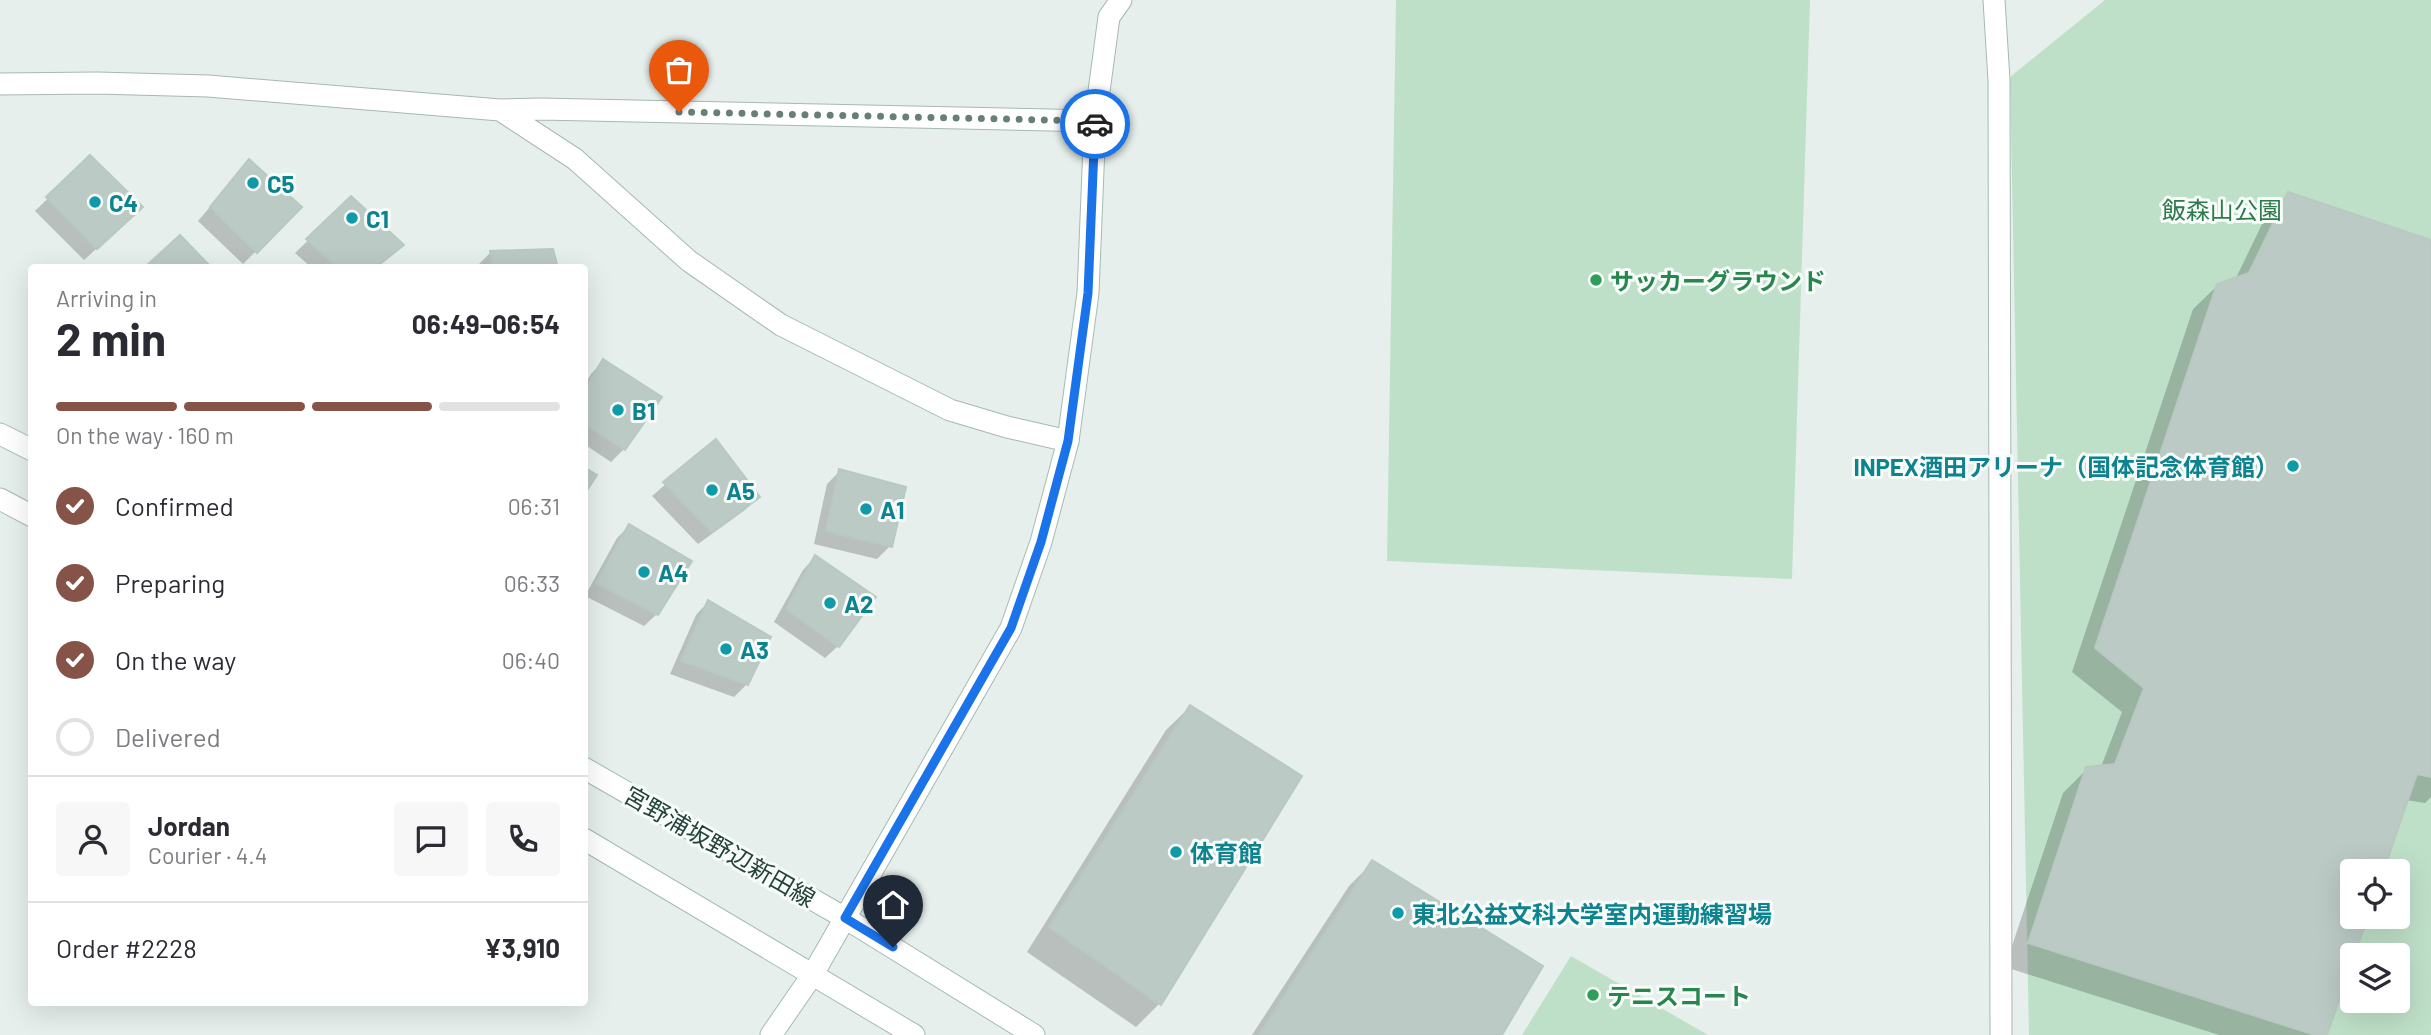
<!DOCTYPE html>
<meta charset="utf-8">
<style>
:root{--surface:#fff;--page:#f7f7f7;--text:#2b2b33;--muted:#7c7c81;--line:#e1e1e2;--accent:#855347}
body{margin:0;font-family:Barlow,"Noto Sans JP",sans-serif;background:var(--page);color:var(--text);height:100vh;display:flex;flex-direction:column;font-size:26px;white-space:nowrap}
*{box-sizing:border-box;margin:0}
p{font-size:23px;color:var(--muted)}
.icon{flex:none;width:38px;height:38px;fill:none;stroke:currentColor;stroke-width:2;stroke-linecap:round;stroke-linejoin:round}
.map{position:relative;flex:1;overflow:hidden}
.drawer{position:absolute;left:28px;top:264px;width:560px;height:742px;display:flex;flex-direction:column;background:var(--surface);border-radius:7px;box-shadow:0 7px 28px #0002}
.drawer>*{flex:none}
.tools{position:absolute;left:2340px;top:859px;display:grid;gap:14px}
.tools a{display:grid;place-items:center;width:70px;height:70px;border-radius:7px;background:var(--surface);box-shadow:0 7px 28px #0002;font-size:35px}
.pin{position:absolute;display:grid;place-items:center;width:60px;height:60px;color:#fff;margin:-72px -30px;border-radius:50% 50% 50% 0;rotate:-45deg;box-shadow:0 0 7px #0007}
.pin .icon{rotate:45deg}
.courier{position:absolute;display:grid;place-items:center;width:70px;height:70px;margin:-35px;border:5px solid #1a73e8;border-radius:50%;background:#fff;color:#222;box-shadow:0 2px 9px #0007}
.summary em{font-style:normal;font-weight:700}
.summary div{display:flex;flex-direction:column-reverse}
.summary{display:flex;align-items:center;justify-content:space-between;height:119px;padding:0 28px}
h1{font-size:46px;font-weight:700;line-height:52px}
.bar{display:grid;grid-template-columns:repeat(4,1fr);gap:10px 7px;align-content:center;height:84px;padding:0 28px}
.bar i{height:9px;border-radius:5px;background:var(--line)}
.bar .on{background:var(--accent)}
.bar p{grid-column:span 4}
.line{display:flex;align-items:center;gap:18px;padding:0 28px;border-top:2px solid var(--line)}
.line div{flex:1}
.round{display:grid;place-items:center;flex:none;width:74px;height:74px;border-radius:7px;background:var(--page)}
ol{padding:0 28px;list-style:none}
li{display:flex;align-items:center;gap:21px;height:77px}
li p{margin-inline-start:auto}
li .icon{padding:7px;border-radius:50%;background:var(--accent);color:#fff;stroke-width:4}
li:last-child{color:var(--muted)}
li i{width:38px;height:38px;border:4px solid var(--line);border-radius:50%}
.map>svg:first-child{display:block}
.park{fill:#bfe0c8;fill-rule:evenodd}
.shadow{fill:#0003}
.building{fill:#bbcac4;stroke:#b8c9c2;stroke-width:2}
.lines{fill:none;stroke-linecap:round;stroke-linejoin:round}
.street-casing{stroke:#a8b8b2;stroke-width:23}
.secondary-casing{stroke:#a4bbb3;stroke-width:23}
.street{stroke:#fff;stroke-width:21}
.secondary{stroke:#fff;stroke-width:21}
.done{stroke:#687f78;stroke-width:7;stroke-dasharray:0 12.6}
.route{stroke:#1a73e8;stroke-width:9}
.culture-dot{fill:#0f9aa8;stroke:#f7fbf9;stroke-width:2.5}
.leisure-dot{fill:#2e9e5b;stroke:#f7fbf9;stroke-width:2.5}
.labels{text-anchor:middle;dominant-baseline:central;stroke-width:6;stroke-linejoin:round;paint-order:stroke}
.culture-label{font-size:24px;font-weight:bold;fill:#0d838f;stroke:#f7fbf9;text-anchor:start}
.park-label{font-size:24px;fill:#2d7a4b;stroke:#f7fbf9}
.leisure-label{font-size:24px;font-weight:bold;fill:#27864d;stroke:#f7fbf9;text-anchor:start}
.street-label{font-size:24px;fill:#24423a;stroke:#f7fbf9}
</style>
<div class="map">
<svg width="2431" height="1035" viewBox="0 0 2431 1035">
<rect width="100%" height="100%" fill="#e6efeb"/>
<path class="park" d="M1396,0H1810L1792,579L1387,561Z
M2105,0H2431V1035H2029L2010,77ZM2352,872H2398V917H2352ZM2352,956H2398V1001H2352Z
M1571,956L1708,1035H1522Z"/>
<path class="shadow" d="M90,157L129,219L84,260L35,211Z
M249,161L300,207L243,264L198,221Z
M2288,194L2431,242V797L2425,803L2406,800L2352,872V917H2366L2325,1035H2219L2005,967L2063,793L2087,769L2101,767L2122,712L2072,672L2193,309L2218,285L2235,280L2265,218Z
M351,199L402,245L377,268H312L295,253Z
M551,251L556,268H478V265L490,253Z
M603,361L624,449L611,462L584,444V385L591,374Z
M715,442L758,497L745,510L698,544L652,496Z
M840,471L890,546L877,559L814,544L827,484Z
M629,526L657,614L644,626L585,596L617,538Z
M815,557L838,646L825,658L774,622L803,570Z
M708,602L747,684L734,697L670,674L696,615Z
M1190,707L1300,776L1159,1004L1136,1027L1027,952L1166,730Z
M1373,862L1500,1035H1252L1349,886Z"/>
<path class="building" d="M90,155L143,207L97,249L46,197Z
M249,159L302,207L257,253L210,207Z
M2288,192L2431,240V777L2417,774L2383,872H2352V917H2368L2354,956H2352V962L2327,1035H2315L2028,943L2086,767L2115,764L2144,688L2095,648L2217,284L2249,273Z
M351,196L404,245L375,268H338L306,239Z
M180,235L212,268H144Z
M553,249L558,268H493L490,251Z
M603,359L662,397L625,450L584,424V391Z
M716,439L760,497L712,532L663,482Z
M584,467L597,475L584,495Z
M839,469L906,487L892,547L826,531Z
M629,524L692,561L658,615L596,583Z
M815,555L876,597L839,647L786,609Z
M708,600L771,637L748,685L681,661Z
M1190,705L1302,776L1161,1005L1049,927Z
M1372,860L1543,966L1502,1035H1259Z"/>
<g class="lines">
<defs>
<path id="street" d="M1994,0L1999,80L2001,1035
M0,84L97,83L208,86L500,110L540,109L1095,121L1109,17L1121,0
M500,110L575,159L689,261L781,325L950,410L1007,427L1068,441"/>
<path id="secondary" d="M0,434L32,450
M0,499L32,516
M584,768L845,918L1034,1035
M584,839L914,1035
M771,1035L813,974L1011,628L1041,542L1068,441L1088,293L1095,121"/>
</defs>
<use href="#street" class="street-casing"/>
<use href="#secondary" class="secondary-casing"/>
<use href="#street" class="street"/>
<use href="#secondary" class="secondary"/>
</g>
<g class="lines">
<path class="done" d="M679,112L1095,121V124"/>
<path class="route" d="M893,947L845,918L1011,628L1041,542L1068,441L1088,293L1095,124"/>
</g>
<g class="culture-dot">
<circle cx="253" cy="183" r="7"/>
<circle cx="95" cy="202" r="7"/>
<circle cx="352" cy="218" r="7"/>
<circle cx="618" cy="410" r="7"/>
<circle cx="2293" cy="466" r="7"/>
<circle cx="712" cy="490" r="7"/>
<circle cx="866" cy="509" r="7"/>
<circle cx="644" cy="572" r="7"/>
<circle cx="830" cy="603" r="7"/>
<circle cx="726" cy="649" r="7"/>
<circle cx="1176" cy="852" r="7"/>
<circle cx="1398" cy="913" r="7"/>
</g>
<g class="leisure-dot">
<circle cx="1596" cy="280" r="7"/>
<circle cx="1593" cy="995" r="7"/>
</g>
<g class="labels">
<g class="culture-label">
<text x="267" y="183">C5</text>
<text x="109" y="202">C4</text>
<text x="366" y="218">C1</text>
<text x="632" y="410">B1</text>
<text x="2279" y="466" text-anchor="end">INPEX酒田アリーナ（国体記念体育館）</text>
<text x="726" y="490">A5</text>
<text x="880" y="509">A1</text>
<text x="658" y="572">A4</text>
<text x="844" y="603">A2</text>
<text x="740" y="649">A3</text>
<text x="1190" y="852">体育館</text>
<text x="1412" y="913">東北公益文科大学室内運動練習場</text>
</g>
<g class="park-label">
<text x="2222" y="209">飯森山公園</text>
</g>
<g class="leisure-label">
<text x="1610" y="280">サッカーグラウンド</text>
<text x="1607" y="995">テニスコート</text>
</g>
<g class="street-label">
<text transform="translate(720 846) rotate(30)">宮野浦坂野辺新田線</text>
</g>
</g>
</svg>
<div class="tools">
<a><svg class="icon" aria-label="locate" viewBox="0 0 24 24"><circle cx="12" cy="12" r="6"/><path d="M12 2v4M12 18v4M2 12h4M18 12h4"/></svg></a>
<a><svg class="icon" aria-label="layers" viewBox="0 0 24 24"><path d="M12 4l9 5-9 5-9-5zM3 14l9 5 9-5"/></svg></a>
</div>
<div class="pin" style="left:679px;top:112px;background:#ea580c"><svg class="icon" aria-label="bag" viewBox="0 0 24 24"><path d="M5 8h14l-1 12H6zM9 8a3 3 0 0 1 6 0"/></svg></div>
<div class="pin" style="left:893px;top:947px;background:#1f2937"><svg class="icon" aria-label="home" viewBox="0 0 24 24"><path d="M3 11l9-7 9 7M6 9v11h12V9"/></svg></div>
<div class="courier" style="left:1095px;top:124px"><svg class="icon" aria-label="car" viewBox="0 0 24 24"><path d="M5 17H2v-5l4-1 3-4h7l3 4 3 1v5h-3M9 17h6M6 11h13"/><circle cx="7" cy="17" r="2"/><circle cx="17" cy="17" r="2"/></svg></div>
<section class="drawer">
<div class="summary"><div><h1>2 min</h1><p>Arriving in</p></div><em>06:49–06:54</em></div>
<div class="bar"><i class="on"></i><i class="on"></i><i class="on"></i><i></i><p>On the way · 160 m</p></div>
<ol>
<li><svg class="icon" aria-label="check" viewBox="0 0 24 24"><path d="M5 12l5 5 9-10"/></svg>Confirmed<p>06:31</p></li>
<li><svg class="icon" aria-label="check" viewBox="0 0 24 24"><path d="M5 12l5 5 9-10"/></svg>Preparing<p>06:33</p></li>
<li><svg class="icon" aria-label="check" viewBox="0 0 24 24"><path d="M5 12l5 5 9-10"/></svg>On the way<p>06:40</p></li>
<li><i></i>Delivered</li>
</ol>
<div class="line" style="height:126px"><a class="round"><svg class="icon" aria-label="person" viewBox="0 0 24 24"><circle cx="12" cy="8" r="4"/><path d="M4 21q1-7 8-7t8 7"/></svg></a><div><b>Jordan</b><p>Courier · 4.4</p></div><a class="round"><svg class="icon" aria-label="chat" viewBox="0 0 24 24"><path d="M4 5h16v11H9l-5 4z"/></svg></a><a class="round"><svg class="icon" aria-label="phone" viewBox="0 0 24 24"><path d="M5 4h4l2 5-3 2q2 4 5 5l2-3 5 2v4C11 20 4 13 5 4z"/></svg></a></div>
<div class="line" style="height:91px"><div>Order #2228</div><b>¥3,910</b></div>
</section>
</div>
